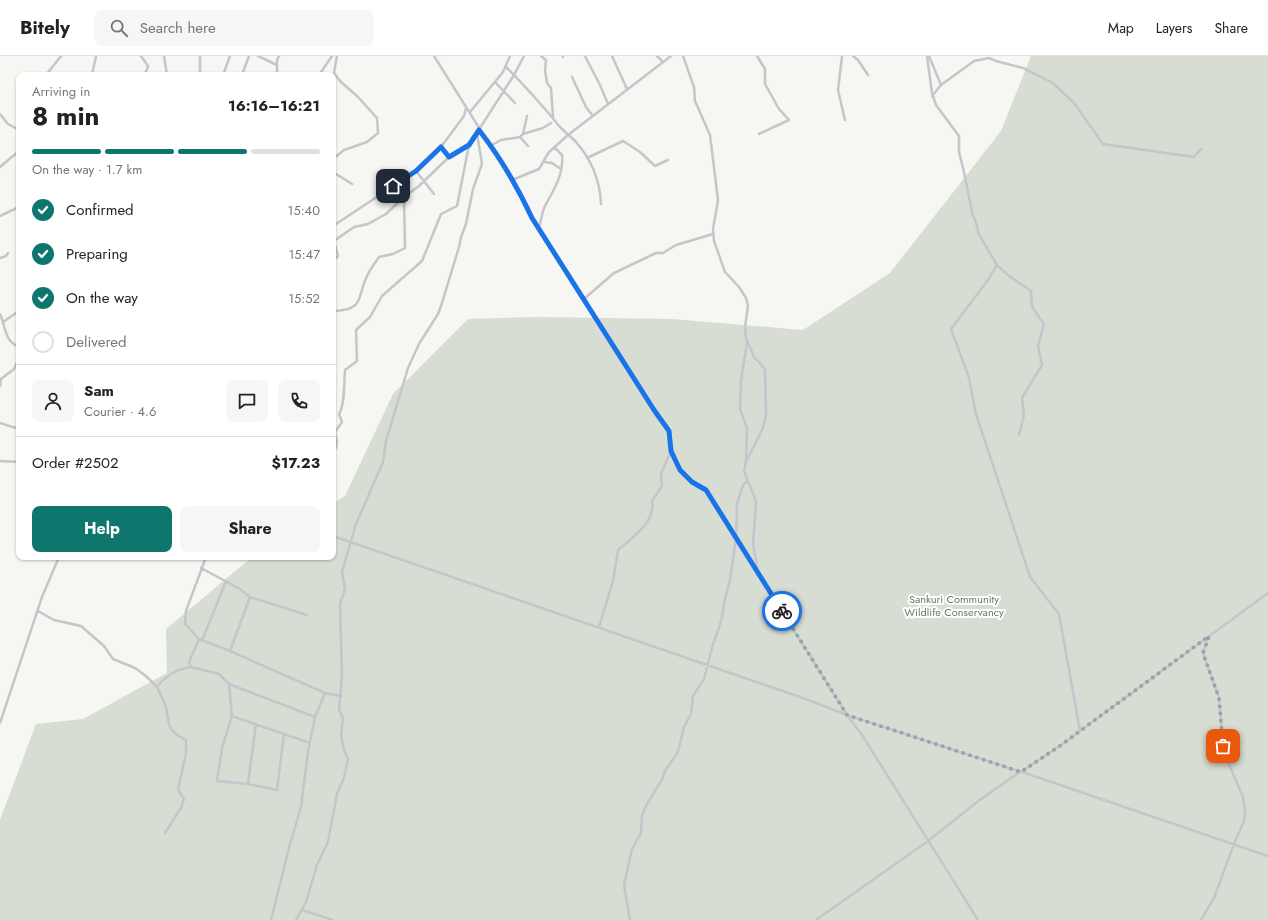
<!DOCTYPE html>
<meta charset="utf-8">
<style>
:root{--surface:#fff;--page:#f6f6f6;--text:#222;--muted:#767676;--line:#e0e0e0;--accent:#0f766e}
body{margin:0;font-family:Jost,sans-serif;background:var(--page);color:var(--text);height:100vh;display:flex;flex-direction:column;font-size:15px;white-space:nowrap}
*{box-sizing:border-box;margin:0}
p{font-size:13px;color:var(--muted)}
.icon{flex:none;width:22px;height:22px;fill:none;stroke:currentColor;stroke-width:2;stroke-linecap:round;stroke-linejoin:round}
.map{position:relative;flex:1;overflow:hidden}
.side{position:absolute;left:16px;top:16px;width:320px;height:488px;display:flex;flex-direction:column;background:var(--surface);border-radius:8px;box-shadow:0 1px 3px #0004}
.side>*{flex:none}
.pin{position:absolute;display:grid;place-items:center;width:34px;height:34px;color:#fff;margin:-17px;border-radius:8px;box-shadow:0 2px 6px #0006}
.courier{position:absolute;display:grid;place-items:center;width:40px;height:40px;margin:-20px;border:3px solid #1a73e8;border-radius:50%;background:#fff;color:#222;box-shadow:0 1px 5px #0007}
.headline em{font-style:normal;font-weight:700}
.headline div{display:flex;flex-direction:column-reverse}
.headline{display:flex;align-items:center;justify-content:space-between;height:68px;padding:0 16px}
h1{font-size:26px;font-weight:700;line-height:30px}
.bar{display:grid;grid-template-columns:repeat(4,1fr);gap:6px 4px;align-content:center;height:48px;padding:0 16px}
.bar i{height:5px;border-radius:3px;background:var(--line)}
.bar .current{background:var(--accent)}
.bar p{grid-column:span 4}
.line{display:flex;align-items:center;gap:10px;padding:0 16px;border-top:1px solid var(--line)}
.line div{flex:1}
.round{display:grid;place-items:center;flex:none;width:42px;height:42px;border-radius:8px;background:var(--page)}
ol{padding:0 16px;list-style:none}
li{display:flex;align-items:center;gap:12px;height:44px}
li p{margin-inline-start:auto}
li .icon{padding:4px;border-radius:50%;background:var(--accent);color:#fff;stroke-width:4}
li:last-child{color:var(--muted)}
li i{width:22px;height:22px;border:2px solid var(--line);border-radius:50%}
.action{display:flex;gap:8px;margin-top:auto;padding:8px 16px}
.action a{flex:1;height:46px;border-radius:8px;background:var(--accent);color:#fff;font-size:16px;font-weight:700;line-height:46px;text-align:center}
.action a+a{background:var(--page);color:var(--text)}
header{display:flex;align-items:center;gap:24px;box-sizing:border-box;height:56px;padding:0 20px;background:var(--surface);border-bottom:1px solid var(--line)}
header strong{font-size:19px}
nav{display:flex;gap:22px;margin-inline-start:auto;font-size:14px}
.search{width:280px;height:36px;background:var(--page);display:flex;align-items:center;gap:10px;box-sizing:border-box;padding:0 14px;border-radius:8px;color:var(--muted);font-size:15px}
.map>svg:first-child{display:block}
.green{fill:#d7ddd3}
.lines{fill:none;stroke-linecap:round;stroke-linejoin:round}
.street{stroke:#c3c7ca;stroke-width:2.5}
.done{stroke:#98a3aa;stroke-width:4;stroke-dasharray:0 7.2}
.route{stroke:#1a73e8;stroke-width:5}
.labels{text-anchor:middle;dominant-baseline:central;stroke-width:4;stroke-linejoin:round;paint-order:stroke}
.park-label{font-size:11px;fill:#687a64;stroke:#fff}
</style>
<header>
<strong>Bitely</strong>
<div class="search"><svg class="icon" aria-label="search" viewBox="0 0 24 24"><circle cx="10" cy="10" r="6"/><path d="M15 15l6 6"/></svg>Search here</div>
<nav><a>Map</a><a>Layers</a><a>Share</a></nav>
</header>
<div class="map">
<svg width="1268" height="864" viewBox="0 0 1268 864">
<rect width="100%" height="100%" fill="#f6f6f2"/>
<path class="green" d="M1031,0H1268V864H0V764L36,668L83,663L167,617L166,573L252,501H333V447L345,440L393,338L468,263L538,261L672,263L803,274L890,217L1001,75Z"/>
<g class="lines">
<path class="street" d="M141,0L148,10L146,16L141,19
M164,0L167,19
M258,0L277,9
M434,0L512,124L529,154L532,162L655,354L669,375L671,395L680,414L692,426L706,434L847,659L862,679L978,864
M541,0L546,4L545,14L547,27L551,32L553,61
M563,0V1
M585,0L600,29L608,48
M612,0L627,33
M657,0L663,6
M683,0L694,31L695,45L710,79L718,144L713,173L714,185L725,216L739,231L746,242L748,250L745,271L746,282L754,301L765,313L766,359L763,372L746,406L744,415L756,445L753,489L759,519
M757,0L765,13V28L779,53L789,64L759,78
M842,0L838,34L845,64
M853,0L858,4L868,19
M927,0L932,37L936,49L959,80V96L964,116L972,156L977,170L978,177L997,209L1009,220L1031,235L1032,251L1044,268L1038,290L1042,309L1022,342L1024,359L1019,379
M929,0L941,29
M506,11C525,30 543,50 560,71C565,76 571,81 576,86C591,103 600,125 601,148
M46,19L61,0
M92,19L96,0
M200,19V0
M223,19L230,0
M242,19L249,0
M277,19V4L279,0
M319,19L332,0
M572,21L586,51L592,59
M495,26L515,47
M932,40L941,29L974,5L989,2L996,5L1023,12L1053,27L1074,47L1103,88L1194,101L1201,93
M470,56L503,16L510,0
M0,58L8,68L19,74
M523,78L543,72L551,67
M520,81L528,90
M490,90L501,84L520,81L523,78L527,60
M449,101L469,89
M587,102L623,85L640,96L655,110L668,104
M333,103L344,94L367,86L378,77L377,62L358,41L340,25L334,17L337,0
M545,106L552,107L561,113
M0,111L19,95
M416,115L434,138
M333,116L352,128
M512,124L539,113L549,96L568,79L671,0
M0,160L19,151
M333,170L416,115L444,87L464,60L466,52
M539,171C541,165 542,158 544,152C553,135 564,119 562,99L554,91
M0,202L6,200L8,197
M333,205L338,200L334,185L354,171L368,168L386,158L404,141L419,130L449,101L441,91
M997,209L988,224L951,273L969,322L976,358L1030,521L1059,558L1080,675
M585,242L614,217L656,197H663L676,189L713,178
M333,255C366,254 356,241 368,218C371,212 375,207 379,201L393,198L405,192L404,142
M0,258C6,271 4,285 19,291
M3,266L19,255
M0,330L1,323L14,313L19,302
M0,367L19,373
M333,393L336,392L337,386L335,376L342,366L339,358C345,349 344,326 345,314L357,305L356,274L370,261L382,240L422,205L441,158L457,150L469,89L514,19L524,0
M0,405L19,406
M746,405L747,372L740,353L741,325L747,286
M333,480L803,642L847,659L1021,716L1061,689L1268,537
M206,501L186,555L185,568L199,583L189,606L191,611L219,618L229,628L232,660L310,687
M201,512L240,533L250,541L307,559
M38,555L54,564L81,570L104,590L113,603L135,612L146,620L157,631C166,619 177,613 191,611
M599,571L613,525L618,494C632,482 656,466 652,445L662,430L661,418L671,395
M199,583L230,595L250,541
M202,585L226,525
M230,595L325,637L341,640
M229,628L315,661
M157,631C160,638 164,645 166,651C170,670 166,674 186,684V697L178,734L184,743L181,752L165,777
M232,660L222,692L217,725L248,728L277,734L284,678
M0,667L42,541L59,501
M1022,716L1268,800
M248,727L256,668
M302,854L333,864
M271,864L290,788L301,751L308,695L315,661L325,637
M296,864L306,846L317,809L328,786L337,738L344,722L348,703L344,694L341,679L343,662L339,654L342,619L340,548L345,533L342,516L356,468L383,406L386,385L408,312L419,288L438,258L442,247L459,191L461,181L466,168L473,133L482,108L477,78
M630,864L624,829L632,793L641,777L642,759L648,746L662,724L665,715L678,696L684,671L691,658L693,640L704,623L712,592L722,562L724,547L730,524L736,482L737,448L743,429L747,425
M816,864L928,785L981,743L1020,716
M1201,864L1214,842L1234,788L1244,765L1245,757L1243,741L1224,697L1219,642L1203,597L1209,580"/>
</g>
<g class="lines">
<path class="done" d="M782,555L847,659L1021,716L1061,689L1209,580L1203,597L1219,642L1223,690"/>
<path class="route" d="M393,130L416,115L441,91L449,101L469,89L479,74C500,101 518,132 532,162L654,354L669,375L671,395L680,414L692,426L706,434L782,555"/>
</g>
<g class="labels">
<g class="park-label">
<text x="954" y="543">Sankuri Community<tspan x="954" dy="13">Wildlife Conservancy</tspan></text>
</g>
</g>
</svg>
<div class="pin" style="left:1223px;top:690px;background:#ea580c"><svg class="icon" aria-label="bag" viewBox="0 0 24 24"><path d="M5 8h14l-1 12H6zM9 8a3 3 0 0 1 6 0"/></svg></div>
<div class="pin" style="left:393px;top:130px;background:#1f2937"><svg class="icon" aria-label="home" viewBox="0 0 24 24"><path d="M3 11l9-7 9 7M6 9v11h12V9"/></svg></div>
<div class="courier" style="left:782px;top:555px"><svg class="icon" aria-label="bike" viewBox="0 0 24 24"><circle cx="6" cy="16" r="4"/><circle cx="18" cy="16" r="4"/><path d="M6 16l4-8h5l3 8M10 8l3 8H6M13 5h3"/></svg></div>
<section class="side">
<div class="headline"><div><h1>8 min</h1><p>Arriving in</p></div><em>16:16–16:21</em></div>
<div class="bar"><i class="current"></i><i class="current"></i><i class="current"></i><i></i><p>On the way · 1.7 km</p></div>
<ol>
<li><svg class="icon" aria-label="check" viewBox="0 0 24 24"><path d="M5 12l5 5 9-10"/></svg>Confirmed<p>15:40</p></li>
<li><svg class="icon" aria-label="check" viewBox="0 0 24 24"><path d="M5 12l5 5 9-10"/></svg>Preparing<p>15:47</p></li>
<li><svg class="icon" aria-label="check" viewBox="0 0 24 24"><path d="M5 12l5 5 9-10"/></svg>On the way<p>15:52</p></li>
<li><i></i>Delivered</li>
</ol>
<div class="line" style="height:72px"><a class="round"><svg class="icon" aria-label="person" viewBox="0 0 24 24"><circle cx="12" cy="8" r="4"/><path d="M4 21q1-7 8-7t8 7"/></svg></a><div><b>Sam</b><p>Courier · 4.6</p></div><a class="round"><svg class="icon" aria-label="chat" viewBox="0 0 24 24"><path d="M4 5h16v11H9l-5 4z"/></svg></a><a class="round"><svg class="icon" aria-label="phone" viewBox="0 0 24 24"><path d="M5 4h4l2 5-3 2q2 4 5 5l2-3 5 2v4C11 20 4 13 5 4z"/></svg></a></div>
<div class="line" style="height:52px"><div>Order #2502</div><b>$17.23</b></div>
<div class="action"><a>Help</a><a>Share</a></div>
</section>
</div>
